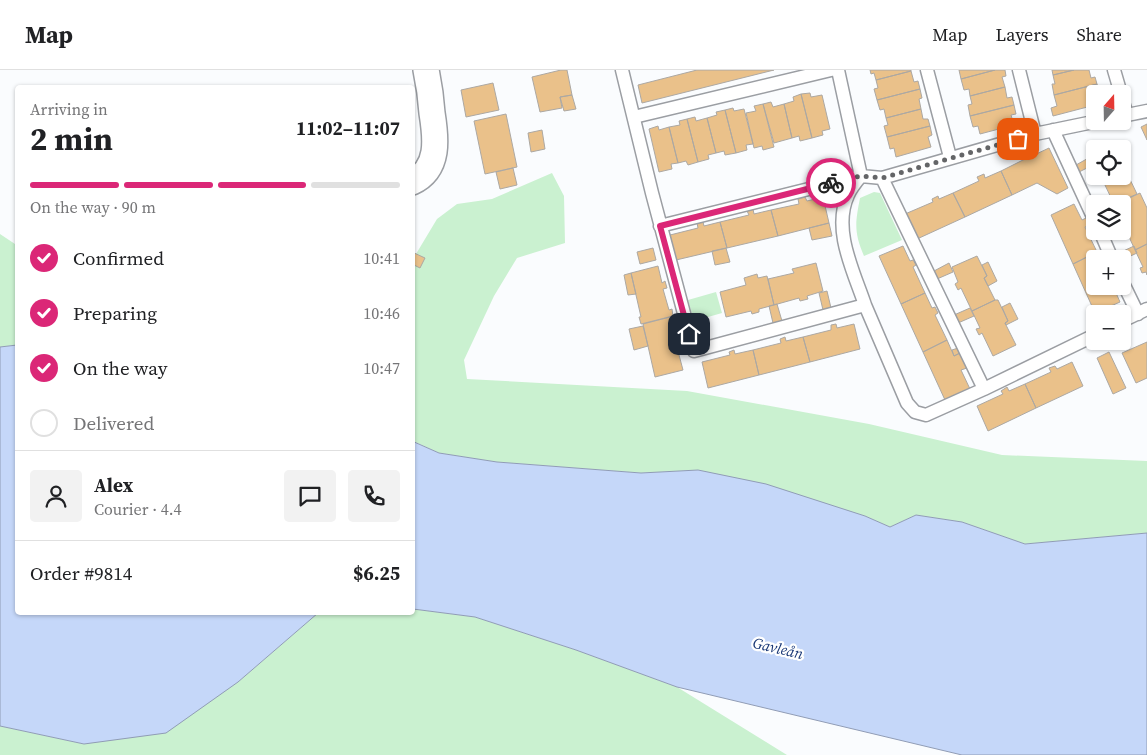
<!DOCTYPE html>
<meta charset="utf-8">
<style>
:root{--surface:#fff;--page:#f2f2f2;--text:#202124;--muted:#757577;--line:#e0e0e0;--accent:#db2777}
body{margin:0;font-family:"Source Serif 4",serif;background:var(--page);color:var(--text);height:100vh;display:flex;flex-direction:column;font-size:19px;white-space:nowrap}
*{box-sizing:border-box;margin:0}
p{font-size:16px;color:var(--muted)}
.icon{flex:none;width:28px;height:28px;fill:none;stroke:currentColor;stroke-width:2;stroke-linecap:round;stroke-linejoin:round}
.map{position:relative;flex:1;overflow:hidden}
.drawer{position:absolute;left:15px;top:15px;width:400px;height:530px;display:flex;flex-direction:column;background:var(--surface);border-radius:5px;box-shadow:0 1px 4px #0004}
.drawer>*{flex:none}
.needle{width:32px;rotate:20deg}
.buttons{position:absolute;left:1086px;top:15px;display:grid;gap:10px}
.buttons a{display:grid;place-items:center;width:45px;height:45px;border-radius:5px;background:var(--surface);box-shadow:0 1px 4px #0004;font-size:25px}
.pin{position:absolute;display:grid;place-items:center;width:42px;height:42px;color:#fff;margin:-21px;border-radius:10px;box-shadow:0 2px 8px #0006}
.courier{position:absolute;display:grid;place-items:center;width:50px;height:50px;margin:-25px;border:4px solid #db2777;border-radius:50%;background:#fff;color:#222;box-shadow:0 1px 6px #0007}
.overview em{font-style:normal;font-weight:700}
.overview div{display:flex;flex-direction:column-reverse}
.overview{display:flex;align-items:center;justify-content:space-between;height:85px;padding:0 15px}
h1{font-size:32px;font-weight:700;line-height:38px}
.bar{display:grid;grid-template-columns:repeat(4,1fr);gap:8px 5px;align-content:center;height:60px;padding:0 15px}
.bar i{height:6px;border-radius:4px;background:var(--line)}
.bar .on{background:var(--accent)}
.bar p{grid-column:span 4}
.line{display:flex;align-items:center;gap:12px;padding:0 15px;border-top:1px solid var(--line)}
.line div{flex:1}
.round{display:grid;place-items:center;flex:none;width:52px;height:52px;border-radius:5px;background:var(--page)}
ol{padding:0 15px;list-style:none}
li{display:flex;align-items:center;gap:15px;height:55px}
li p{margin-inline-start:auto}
li .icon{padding:5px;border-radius:50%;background:var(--accent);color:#fff;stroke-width:4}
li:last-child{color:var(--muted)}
li i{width:28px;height:28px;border:2px solid var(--line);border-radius:50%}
header{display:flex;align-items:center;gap:30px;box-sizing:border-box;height:70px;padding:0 25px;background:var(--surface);border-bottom:1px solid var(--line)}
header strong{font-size:24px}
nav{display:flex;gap:28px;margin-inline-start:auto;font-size:18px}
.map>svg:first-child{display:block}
.green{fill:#caf1d0}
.water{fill:#c5d7f9;stroke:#909cb5}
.building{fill:#eac18a;stroke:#aca8a3}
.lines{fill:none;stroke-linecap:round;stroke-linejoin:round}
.service-casing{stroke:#9b9ea3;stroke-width:15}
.minor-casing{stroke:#9b9ea3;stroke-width:28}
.service{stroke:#fff;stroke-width:12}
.minor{stroke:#fff;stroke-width:25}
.done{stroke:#646567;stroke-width:5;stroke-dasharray:0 9}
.route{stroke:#db2777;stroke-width:6}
.labels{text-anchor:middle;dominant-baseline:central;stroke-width:4.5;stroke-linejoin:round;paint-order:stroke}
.water-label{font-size:15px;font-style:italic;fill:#183776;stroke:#fff}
</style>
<header>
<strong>Map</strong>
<nav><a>Map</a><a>Layers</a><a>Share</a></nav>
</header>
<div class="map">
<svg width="1147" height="685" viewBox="0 0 1147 685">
<rect width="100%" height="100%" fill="#fafcfe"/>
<path class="green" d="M552,103L564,126L565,173L517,188L494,226L464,290L467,309L687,321L869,354L1002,385L1147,391V463L1025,474L962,452L916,445L890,457L865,446L698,400L641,403L497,392L439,383L413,371V189L437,149L457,134L492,129Z
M874,122L880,123L902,170L864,186C854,162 855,154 860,128Z
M0,164L18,176L17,275L0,277Z
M716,222L722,243L694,251L688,230Z
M413,539L475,547L576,580L677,617L787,685H0V656L84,674L221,623L238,612L318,543L412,542Z"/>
<path class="water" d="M17,275L18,542L322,543H318L238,612L166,663L84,674L0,656V277Z
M412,371L439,383L497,392L641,403L698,400L766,414L865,446L890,457L916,445L962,452L1025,474L1147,463V685H962L677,617L576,580L475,547L413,539Z"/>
<path class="building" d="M561,0H567L572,25L560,27L562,38L540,42L532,7Z
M697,0H774L642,33L638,15Z
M870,0H911V1L876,10L874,3L871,4Z
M959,0H995L961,9Z
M995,0H1005L1006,6L1002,7L1005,17L970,26L969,19L964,20L961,9Z
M1052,0H1074L1053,5Z
M1074,0H1089L1091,8L1095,7L1097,14L1054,25L1052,14H1055L1053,5Z
M911,1L914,12L918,11L920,19L877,30L874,19L878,18L876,10Z
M493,13L499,40L466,47L461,20Z
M1097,14L1100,23L1095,24V35L1053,46L1051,38L1057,36L1054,25Z
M1005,17L1007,28L1012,27L1014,35L970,46L968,35L972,34L970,26Z
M920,19L922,28L919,29L921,39L886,48L884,39L880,40L877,30Z
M810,23L811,27L822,25L830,59L822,61L823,65L812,68L801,24Z
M801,24L812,68L800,71L799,66L792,68L784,34L794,31L793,27Z
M572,25L576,39L564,41L560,27Z
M771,32L773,37L784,34L792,68L774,73L763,34Z
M763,34L774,77L763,80L762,76L754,78L746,43L756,41L754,36Z
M1014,35L1016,44L1011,45L1014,55L980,64L978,56L973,57L970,46Z
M733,38L734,41L744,39L753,74L746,75L747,80L736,83L725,40Z
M921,39L923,49H928L930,56L887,67L884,56L888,55L886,48Z
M725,40L736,83L725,85L724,81L716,83L707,48L717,45L716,42Z
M506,44L517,97L485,104L474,51Z
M695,47L696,51L707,48L716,83L708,85L709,89L698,92L687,49Z
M687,49L698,92L688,95L686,91L678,93L669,57L680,55L679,51Z
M1147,54V70L1141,57Z
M658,56L659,60L669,57L678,93L671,94L672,99L659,102L649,59Z
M930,56L932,65L928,67L931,77L896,87L894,78L890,79L887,67Z
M542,60L545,79L531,82L528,63Z
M1049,78L1068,118L1057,124L1037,113L1012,125L1001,101L1027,88L1025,85L1031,82L1032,86Z
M1122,85L1130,100L1126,101L1137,124L1114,134L1104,113L1101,114L1097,108L1101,106H1122Z
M1092,86L1095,94L1079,102L1076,95Z
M513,98L517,115L500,119L496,102Z
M1001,101L1012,125L965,147L953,123L979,111L977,107L984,104L985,108Z
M953,123L965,147L917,169L905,144L933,132L932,129L938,126L939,129Z
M1140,123L1147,138V174L1135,180L1125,158L1122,159V134H1117Z
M805,127L807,131L823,127L829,153L778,166L771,140L799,134L798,129Z
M1074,134L1082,150L1086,148L1089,155L1085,157L1097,182L1073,194L1051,145Z
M753,139L754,144L771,140L778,166L727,178L720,152L749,145L747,141Z
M703,152L704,156L720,152L727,178L676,190L670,165L698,158L697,153Z
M829,153L832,166L812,170L809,158Z
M1147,174V205L1146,202L1142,203L1140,198L1143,197L1135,180Z
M903,176L910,191L913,190L916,195L913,197L925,223L901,234L879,186Z
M1134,176L1137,183L1122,190L1119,189L1117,184Z
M653,178L656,190L640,194L637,182Z
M726,178L730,192L715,195L712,181Z
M412,182L425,188L420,198L412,194Z
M1097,182L1100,189H1095V216H1113L1120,232L1095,243L1073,194Z
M977,186L987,206L984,208L995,230L972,241L961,218L958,220L955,214L958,212L952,197Z
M988,192L997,211L988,216L984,208L987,206L982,195Z
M816,193L823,221L807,226L808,229L800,231L799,228L774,235L768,209L794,203L792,199Z
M949,193L953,202L937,209L934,201Z
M658,196L662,213L665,211L667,218L663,219L669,240L672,239L673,246L641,254L639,247H641L631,203Z
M631,203L636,224L628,225L624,205Z
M757,204L758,208L767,206L774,235L759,239V242L752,244L751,241L726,247L720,222L746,215L744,208Z
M827,221L831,238L823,240L819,223Z
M925,223L932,238L935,237L938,243L935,245L947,270L923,282L901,234Z
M995,230H998L1008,251L1005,253L1016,275L993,286L982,263L979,265L976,259L980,258L972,241Z
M1010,233L1018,249L1006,255L1005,253L1008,251L1002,237Z
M777,234L782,251L773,253L769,236Z
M970,238L974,246L958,253L954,245Z
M670,247L674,263H678L679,269L675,270L683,300L655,307L643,254Z
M836,254L837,258L854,254L860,279L810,292L803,267L831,260V255Z
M643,256L648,276L634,280L629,259Z
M785,267L786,271L803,267L810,292L759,305L753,280L781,273L780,269Z
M947,270L954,286L960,283L967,298L961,300L970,319L945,330L923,282Z
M1147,272V308L1136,313L1122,283Z
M958,278L960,283L954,286L952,280Z
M734,280L735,284L753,280L759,305L708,318L702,292L730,285L729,282Z
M1109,282L1126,318L1113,324L1097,288Z
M1072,292L1083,316L1036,338L1025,314L1051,302L1049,298L1055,296L1057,299Z
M1025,314L1036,338L988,361L977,336L1003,324L1001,321L1007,317L1009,321Z"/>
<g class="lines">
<defs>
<path id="service" d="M622,0L652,123L694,281L865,235C854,202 832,160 848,125C851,118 856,112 861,106L882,108L1035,64L1098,51
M927,0L950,87
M1019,0L1035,64
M1114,0L1121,24
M1122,29L1127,45L1122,46
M1127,45L1147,41
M634,47L831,0
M1053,60L1095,151
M882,108L984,319
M660,156L861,106L838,0
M1100,161L1112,189
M1122,211L1138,244
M865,235L907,333L915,342L926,345L984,319L1095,265
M1122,251L1147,239"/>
<path id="minor" d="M412,112C440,99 436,68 432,43C431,29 429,14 426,0"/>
</defs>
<use href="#service" class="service-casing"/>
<use href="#minor" class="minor-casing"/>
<use href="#service" class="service"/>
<use href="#minor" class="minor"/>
</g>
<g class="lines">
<path class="done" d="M831,113L861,106L882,108L1018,69"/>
<path class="route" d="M689,264L660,156L831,113"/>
</g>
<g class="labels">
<g class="water-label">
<text transform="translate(778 578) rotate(13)">Gavleån</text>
</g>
</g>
</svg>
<div class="buttons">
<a><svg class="needle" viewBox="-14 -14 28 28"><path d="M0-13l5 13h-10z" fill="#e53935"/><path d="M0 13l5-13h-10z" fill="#757577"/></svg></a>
<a><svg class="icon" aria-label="locate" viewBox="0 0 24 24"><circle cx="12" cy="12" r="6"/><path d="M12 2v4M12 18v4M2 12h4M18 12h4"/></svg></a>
<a><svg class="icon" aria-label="layers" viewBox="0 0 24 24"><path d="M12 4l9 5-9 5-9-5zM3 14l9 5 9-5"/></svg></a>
<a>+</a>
<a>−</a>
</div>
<div class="pin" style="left:1018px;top:69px;background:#ea580c"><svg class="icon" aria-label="bag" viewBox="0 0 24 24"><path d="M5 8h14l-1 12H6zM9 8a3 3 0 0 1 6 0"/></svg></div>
<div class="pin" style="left:689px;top:264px;background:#1f2937"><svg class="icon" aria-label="home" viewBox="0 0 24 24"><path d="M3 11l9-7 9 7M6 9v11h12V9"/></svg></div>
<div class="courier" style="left:831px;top:113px"><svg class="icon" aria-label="bike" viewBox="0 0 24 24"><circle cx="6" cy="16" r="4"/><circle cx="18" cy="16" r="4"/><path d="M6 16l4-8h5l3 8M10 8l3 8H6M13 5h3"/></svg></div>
<section class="drawer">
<div class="overview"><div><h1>2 min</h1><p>Arriving in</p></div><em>11:02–11:07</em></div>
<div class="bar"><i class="on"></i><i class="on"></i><i class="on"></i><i></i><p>On the way · 90 m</p></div>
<ol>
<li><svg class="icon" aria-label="check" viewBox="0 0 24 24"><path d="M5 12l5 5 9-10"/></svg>Confirmed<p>10:41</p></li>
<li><svg class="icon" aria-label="check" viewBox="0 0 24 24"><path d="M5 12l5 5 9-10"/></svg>Preparing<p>10:46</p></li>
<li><svg class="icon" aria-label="check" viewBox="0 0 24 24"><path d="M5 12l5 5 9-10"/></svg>On the way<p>10:47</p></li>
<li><i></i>Delivered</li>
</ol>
<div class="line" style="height:90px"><a class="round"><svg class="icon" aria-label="person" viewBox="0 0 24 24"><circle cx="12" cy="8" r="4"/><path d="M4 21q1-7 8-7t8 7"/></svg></a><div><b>Alex</b><p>Courier · 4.4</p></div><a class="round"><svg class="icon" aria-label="chat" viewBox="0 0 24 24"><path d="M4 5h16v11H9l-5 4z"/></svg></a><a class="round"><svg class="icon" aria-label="phone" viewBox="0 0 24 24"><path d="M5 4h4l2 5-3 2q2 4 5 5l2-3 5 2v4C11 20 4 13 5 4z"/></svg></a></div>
<div class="line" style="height:65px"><div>Order #9814</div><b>$6.25</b></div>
</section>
</div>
